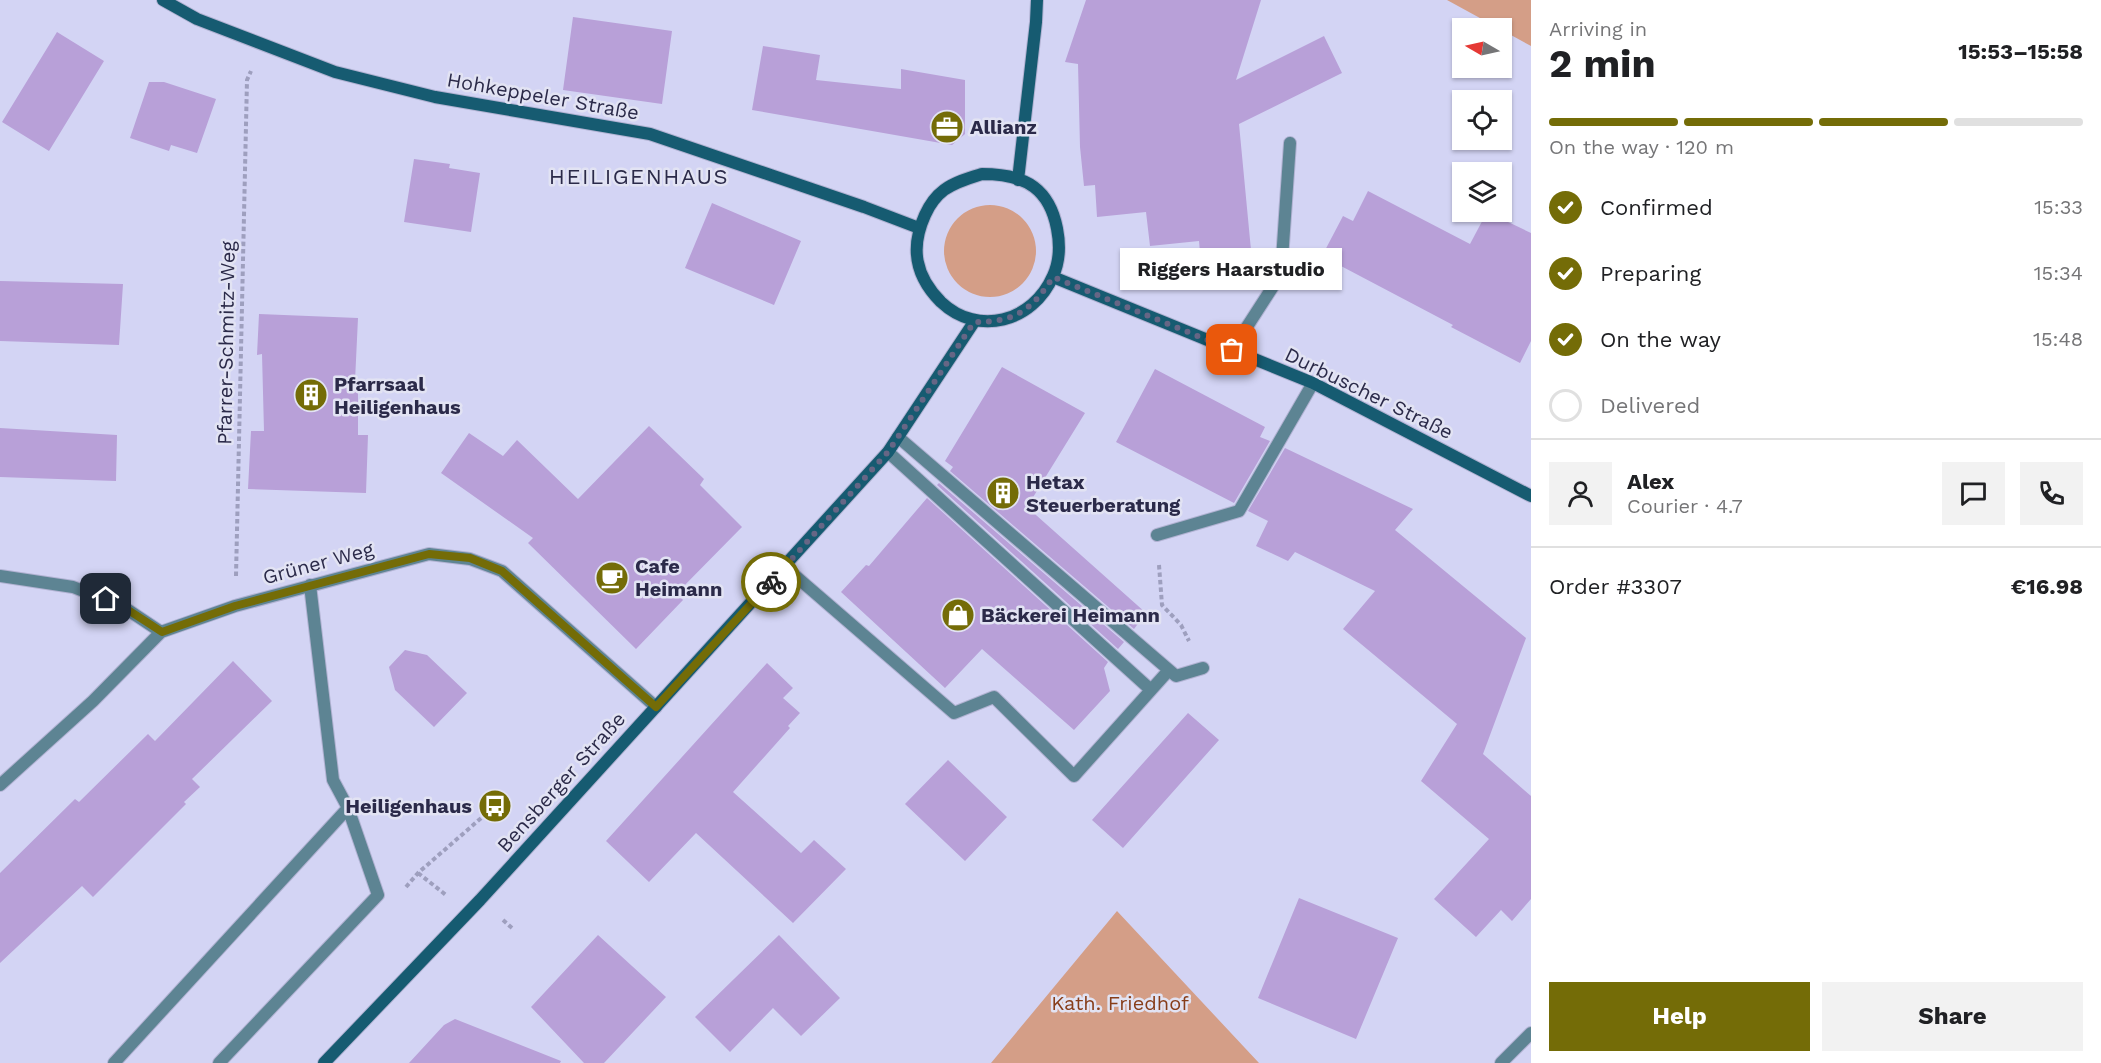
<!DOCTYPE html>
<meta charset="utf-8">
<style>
:root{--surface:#fff;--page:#f2f2f2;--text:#202124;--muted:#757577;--line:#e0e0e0;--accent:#746c07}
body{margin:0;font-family:"Work Sans",sans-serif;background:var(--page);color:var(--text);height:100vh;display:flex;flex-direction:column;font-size:22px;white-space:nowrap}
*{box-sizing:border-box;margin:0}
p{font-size:20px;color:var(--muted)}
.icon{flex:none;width:33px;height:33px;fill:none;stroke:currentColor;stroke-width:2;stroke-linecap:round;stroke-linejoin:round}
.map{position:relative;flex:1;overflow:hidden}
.sheet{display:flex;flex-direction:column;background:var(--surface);width:570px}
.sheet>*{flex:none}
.needle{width:39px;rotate:279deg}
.buttons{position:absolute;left:1452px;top:18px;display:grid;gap:12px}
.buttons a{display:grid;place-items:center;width:60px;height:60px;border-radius:0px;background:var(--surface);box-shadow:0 2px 4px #0004;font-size:30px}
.pin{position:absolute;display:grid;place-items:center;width:51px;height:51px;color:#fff;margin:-26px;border-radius:12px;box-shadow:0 3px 9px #0006}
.courier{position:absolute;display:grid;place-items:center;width:60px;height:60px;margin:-30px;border:4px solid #746c07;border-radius:50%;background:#fff;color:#222;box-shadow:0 2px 8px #0007}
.bubble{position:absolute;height:42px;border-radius:0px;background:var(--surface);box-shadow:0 2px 4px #0004;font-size:20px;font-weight:700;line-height:42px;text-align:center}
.head em{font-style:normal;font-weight:700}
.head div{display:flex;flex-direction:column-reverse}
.head{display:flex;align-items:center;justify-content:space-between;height:102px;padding:0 18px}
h1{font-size:39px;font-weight:700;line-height:45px}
.bar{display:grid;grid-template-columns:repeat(4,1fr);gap:9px 6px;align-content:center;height:72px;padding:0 18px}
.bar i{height:8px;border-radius:4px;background:var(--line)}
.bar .on{background:var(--accent)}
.bar p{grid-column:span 4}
.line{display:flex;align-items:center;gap:15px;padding:0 18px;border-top:2px solid var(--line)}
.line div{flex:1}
.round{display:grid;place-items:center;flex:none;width:63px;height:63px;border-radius:0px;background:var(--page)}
ol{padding:0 18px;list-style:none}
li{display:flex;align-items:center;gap:18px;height:66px}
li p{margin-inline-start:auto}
li .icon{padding:6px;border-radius:50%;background:var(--accent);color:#fff;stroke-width:4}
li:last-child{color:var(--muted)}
li i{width:33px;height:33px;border:3px solid var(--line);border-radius:50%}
.action{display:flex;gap:12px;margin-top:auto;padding:12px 18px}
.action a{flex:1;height:69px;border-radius:0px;background:var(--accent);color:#fff;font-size:24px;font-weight:700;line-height:69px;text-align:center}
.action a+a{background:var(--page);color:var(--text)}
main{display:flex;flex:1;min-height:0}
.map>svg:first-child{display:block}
.green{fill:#d49e87}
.building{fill:#b8a0d8}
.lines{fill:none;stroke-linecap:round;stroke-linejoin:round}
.lane-casing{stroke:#b1b2d2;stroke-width:14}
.street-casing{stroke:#b1b2d2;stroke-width:14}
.secondary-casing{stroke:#b1b2d2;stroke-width:14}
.path{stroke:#9e9fbe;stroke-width:4;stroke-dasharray:4.5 3;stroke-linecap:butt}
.lane{stroke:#5d8493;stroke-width:12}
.street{stroke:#5d8493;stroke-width:12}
.secondary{stroke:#165b71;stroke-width:12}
.done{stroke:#666685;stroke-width:6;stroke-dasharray:0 10.8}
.route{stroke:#746c07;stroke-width:8}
.labels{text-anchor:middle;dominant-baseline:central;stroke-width:5;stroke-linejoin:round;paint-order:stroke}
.street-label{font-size:20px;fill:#2b2a49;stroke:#e2e3f3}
.poi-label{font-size:20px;font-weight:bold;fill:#2b2a49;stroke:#e2e3f3;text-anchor:start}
.park-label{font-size:20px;fill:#873d19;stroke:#e2e3f3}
.quarter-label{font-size:22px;letter-spacing:1.5px;fill:#2b2a49;stroke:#e2e3f3}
</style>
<main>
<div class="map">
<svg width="1531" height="1063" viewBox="0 0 1531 1063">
<rect width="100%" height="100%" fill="#d3d4f4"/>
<path class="green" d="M1447,0H1531V46Z
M944 251a46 46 0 1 1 92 0a46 46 0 1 1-92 0Z
M1117,911L1259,1063H991Z"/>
<path class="building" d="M1086,0H1261L1236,80L1324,36L1342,73L1239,124L1253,271L1202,275L1199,241L1150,246L1146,212L1097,217L1095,185L1084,186L1080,147L1078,64L1065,62Z
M573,17L672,31L662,104L563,90Z
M57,32L104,61L49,151L2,122Z
M763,46L820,55L816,80L901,89V69L965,80V134L952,145L752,110Z
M149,82H164L216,99L197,153L171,145L169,151L130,138Z
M414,159L450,164L449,168L480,173L471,232L404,222Z
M1368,191L1470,244L1487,212L1531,233V341L1520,363L1451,327L1453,325L1322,256L1343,216L1353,221Z
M712,203L801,241L774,305L685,268Z
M0,281L123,284L119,345L0,341Z
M259,314L358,318L355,381H358V435H368L366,493L248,489L251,431H264L262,354L257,355Z
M1002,367L1085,413L1027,507L1146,613L1134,629L950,471L953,467L945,461Z
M1155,369L1265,427L1260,437L1270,441L1234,503L1116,442Z
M649,426L704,479L700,485L742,527L677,593L683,600L636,649L528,543L533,538L441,473L469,433L503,456L517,440L578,499Z
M0,428L117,435L116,481L0,477Z
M1285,448L1413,509L1395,530L1526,638L1483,754L1531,796V899L1512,921L1501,910L1476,937L1434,899L1489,839L1421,781L1457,724L1343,629L1375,591L1295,552L1288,561L1256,546L1268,521L1248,511Z
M939,483L1124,642L1118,649L937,485Z
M927,498L1108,662L1104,668L1110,691L1074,730L982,649L945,688L841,592L866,565L869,566Z
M405,650L427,655L467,693L434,727L395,690L389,667Z
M233,661L272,701L192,779L200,787L184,802L186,804L93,897L82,886L0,963V873L75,799L79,802L148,734L155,741Z
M767,663L793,688L783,698L800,713L788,726L790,728L733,792L801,853L814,840L846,869L793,923L696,833L649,882L606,841Z
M1188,713L1219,740L1123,848L1092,820Z
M948,760L1007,817L965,861L905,804Z
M1299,898L1398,938L1356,1039L1258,998Z
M598,935L666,997L604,1063H584L531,1007Z
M779,935L840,998L801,1036L773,1008L730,1052L695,1017Z
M455,1019L561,1061L560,1063H409L444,1025Z"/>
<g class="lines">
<defs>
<path id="lane" d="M1232,350L1281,274L1290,143
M898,437L1176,676L1203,668
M888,452L1151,690
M1157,535L1239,511L1313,383
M785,567L954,713L994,697L1074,776L1169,670
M114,1063L348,808
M219,1063L378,895L348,808L333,780L310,585"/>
<path id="street" d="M0,576L73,587L122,606L161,632
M0,785L93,701L161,632L235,606L429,554L470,559L502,571L656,707
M1501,1063L1531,1033"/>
<path id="secondary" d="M163,0L197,19L335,72L435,97L650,134L864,207L919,228
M982,174C999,174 1019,176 1034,187C1058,205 1065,250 1053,276C1033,322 978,337 941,302C915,276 910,248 925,215C929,206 936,196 944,190C955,182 969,178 982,174Z
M1018,180L1036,22L1037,0
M1053,277L1313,383L1531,496
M324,1063L480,900L888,452L974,322"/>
</defs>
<use href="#lane" class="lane-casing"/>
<use href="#street" class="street-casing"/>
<use href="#secondary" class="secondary-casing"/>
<path class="path" d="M1159,565L1162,605L1181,625L1189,641
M236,576L247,80L251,71
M418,873L446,895
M406,887L418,873L495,806
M503,920L512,928"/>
<use href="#lane" class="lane"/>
<use href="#street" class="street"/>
<use href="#secondary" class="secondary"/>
</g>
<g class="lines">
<path class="done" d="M771,582L888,452L974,322C1015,322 1031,311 1053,277L1232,350"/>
<path class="route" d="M106,599L122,606L162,632L235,606L429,554L470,558L502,571L656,707L771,582"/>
</g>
<defs>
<symbol id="office-disc" viewBox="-11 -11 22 22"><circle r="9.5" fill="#746c07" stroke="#e2e3f3"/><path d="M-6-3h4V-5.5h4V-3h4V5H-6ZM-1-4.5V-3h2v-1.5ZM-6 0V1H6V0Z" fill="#fff"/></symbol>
<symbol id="building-disc" viewBox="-11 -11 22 22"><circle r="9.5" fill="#746c07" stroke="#e2e3f3"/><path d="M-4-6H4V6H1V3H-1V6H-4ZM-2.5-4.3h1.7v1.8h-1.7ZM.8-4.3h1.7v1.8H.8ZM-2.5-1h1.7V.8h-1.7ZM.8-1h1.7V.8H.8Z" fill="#fff"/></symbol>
<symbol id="cafe-disc" viewBox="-11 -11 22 22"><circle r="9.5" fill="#746c07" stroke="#e2e3f3"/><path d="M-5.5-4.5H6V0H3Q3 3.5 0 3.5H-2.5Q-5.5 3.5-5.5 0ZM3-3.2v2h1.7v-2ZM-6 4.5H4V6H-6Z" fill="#fff"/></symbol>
<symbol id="shop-disc" viewBox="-11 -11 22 22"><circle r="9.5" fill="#746c07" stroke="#e2e3f3"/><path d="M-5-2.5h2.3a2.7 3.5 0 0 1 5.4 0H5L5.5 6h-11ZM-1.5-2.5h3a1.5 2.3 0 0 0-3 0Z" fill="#fff"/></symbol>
<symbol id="bus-disc" viewBox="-11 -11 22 22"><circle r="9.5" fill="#746c07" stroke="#e2e3f3"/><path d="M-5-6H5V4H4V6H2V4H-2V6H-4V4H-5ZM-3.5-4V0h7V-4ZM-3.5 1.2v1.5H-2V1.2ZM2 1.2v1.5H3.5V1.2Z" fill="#fff"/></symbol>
</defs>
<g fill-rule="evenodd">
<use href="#office-disc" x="928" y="108" width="38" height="38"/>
<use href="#building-disc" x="292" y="376" width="38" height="38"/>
<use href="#building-disc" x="984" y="474" width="38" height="38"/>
<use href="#cafe-disc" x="593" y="559" width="38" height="38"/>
<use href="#shop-disc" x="939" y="596" width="38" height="38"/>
<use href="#bus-disc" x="476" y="787" width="38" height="38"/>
</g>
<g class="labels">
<g class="street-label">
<text transform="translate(543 96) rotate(10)">Hohkeppeler Straße</text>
<text transform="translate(226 343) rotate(-89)">Pfarrer-Schmitz-Weg</text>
<text transform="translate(1369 393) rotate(26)">Durbuscher Straße</text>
<text transform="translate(318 563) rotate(-15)">Grüner Weg</text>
<text transform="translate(561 782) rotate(-48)">Bensberger Straße</text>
</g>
<g class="poi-label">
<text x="970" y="127">Allianz</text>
<text x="334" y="384">Pfarrsaal<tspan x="334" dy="23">Heiligenhaus</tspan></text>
<text x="1026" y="482">Hetax<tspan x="1026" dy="23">Steuerberatung</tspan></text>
<text x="635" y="566">Cafe<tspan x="635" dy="23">Heimann</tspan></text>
<text x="981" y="615">Bäckerei Heimann</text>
<text x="472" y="806" text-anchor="end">Heiligenhaus</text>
</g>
<g class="park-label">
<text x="1120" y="1003">Kath. Friedhof</text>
</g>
<g class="quarter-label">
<text x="639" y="176">HEILIGENHAUS</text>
</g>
</g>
</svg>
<div class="buttons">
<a><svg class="needle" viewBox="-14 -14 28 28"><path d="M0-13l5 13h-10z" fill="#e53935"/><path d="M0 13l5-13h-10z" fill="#757577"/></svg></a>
<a><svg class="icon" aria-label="locate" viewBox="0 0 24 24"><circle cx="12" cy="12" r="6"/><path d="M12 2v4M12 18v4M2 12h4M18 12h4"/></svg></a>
<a><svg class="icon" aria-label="layers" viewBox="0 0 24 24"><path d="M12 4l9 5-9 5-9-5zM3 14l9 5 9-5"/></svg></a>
</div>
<div class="pin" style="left:1232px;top:350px;background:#ea580c"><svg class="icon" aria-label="bag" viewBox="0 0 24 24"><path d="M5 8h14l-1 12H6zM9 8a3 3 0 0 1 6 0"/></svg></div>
<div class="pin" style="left:106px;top:599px;background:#1f2937"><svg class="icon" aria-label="home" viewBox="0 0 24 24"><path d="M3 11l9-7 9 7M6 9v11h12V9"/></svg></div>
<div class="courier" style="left:771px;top:582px"><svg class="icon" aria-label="bike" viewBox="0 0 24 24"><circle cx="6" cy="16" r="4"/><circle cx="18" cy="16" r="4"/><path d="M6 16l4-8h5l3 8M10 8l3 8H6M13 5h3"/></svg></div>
<div class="bubble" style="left:1120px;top:248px;width:222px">Riggers Haarstudio</div>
</div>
<section class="sheet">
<div class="head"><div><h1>2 min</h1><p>Arriving in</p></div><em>15:53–15:58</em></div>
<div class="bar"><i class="on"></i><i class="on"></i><i class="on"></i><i></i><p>On the way · 120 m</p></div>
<ol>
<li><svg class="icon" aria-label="check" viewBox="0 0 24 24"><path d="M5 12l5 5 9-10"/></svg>Confirmed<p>15:33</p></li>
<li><svg class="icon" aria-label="check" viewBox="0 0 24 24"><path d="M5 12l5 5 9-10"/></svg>Preparing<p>15:34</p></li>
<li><svg class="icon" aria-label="check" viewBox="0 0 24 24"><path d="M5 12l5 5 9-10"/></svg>On the way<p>15:48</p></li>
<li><i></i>Delivered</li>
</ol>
<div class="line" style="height:108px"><a class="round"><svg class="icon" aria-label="person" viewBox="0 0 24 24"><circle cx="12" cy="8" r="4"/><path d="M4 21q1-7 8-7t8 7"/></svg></a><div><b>Alex</b><p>Courier · 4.7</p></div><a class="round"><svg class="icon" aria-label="chat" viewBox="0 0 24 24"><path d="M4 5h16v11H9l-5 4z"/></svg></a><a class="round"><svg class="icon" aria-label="phone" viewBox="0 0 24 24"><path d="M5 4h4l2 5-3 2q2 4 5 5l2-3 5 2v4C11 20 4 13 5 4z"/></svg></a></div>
<div class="line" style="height:78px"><div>Order #3307</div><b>€16.98</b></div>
<div class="action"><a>Help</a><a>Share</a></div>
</section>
</main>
